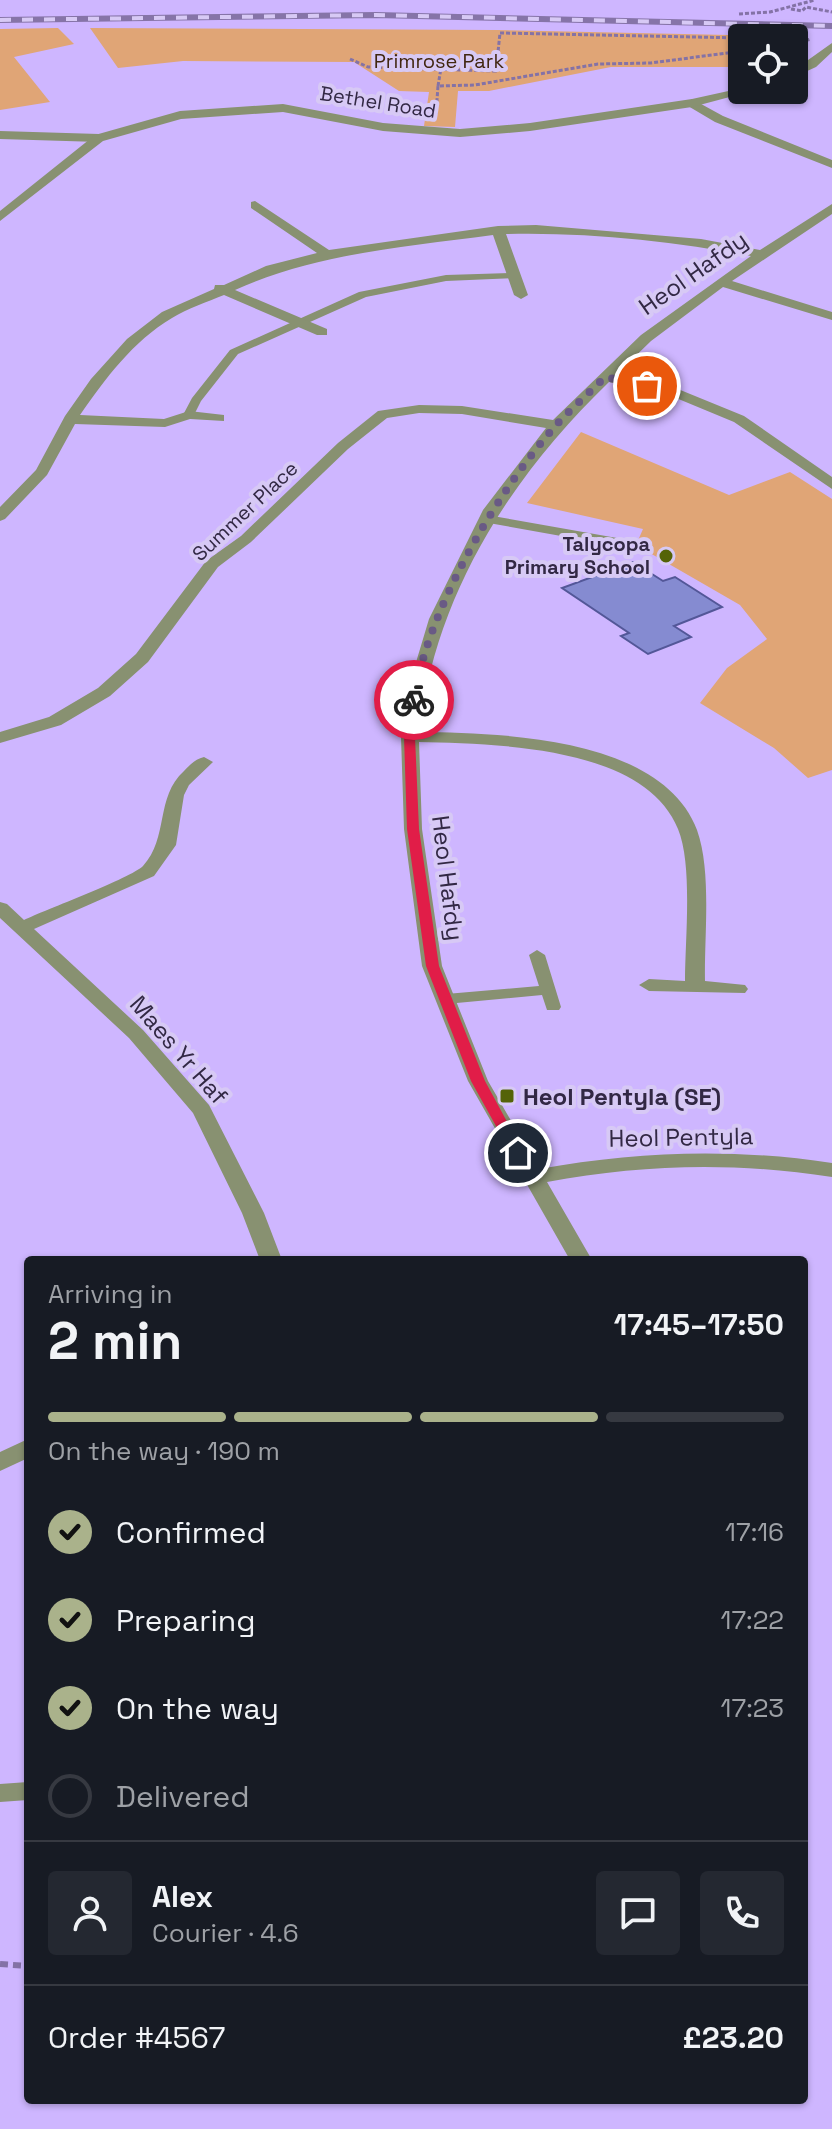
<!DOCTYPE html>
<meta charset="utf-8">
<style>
:root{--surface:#171b24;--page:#242831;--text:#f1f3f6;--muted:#9ea1a6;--line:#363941;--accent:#aab28b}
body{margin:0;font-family:"Space Grotesk",sans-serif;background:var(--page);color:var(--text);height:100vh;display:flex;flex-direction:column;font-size:30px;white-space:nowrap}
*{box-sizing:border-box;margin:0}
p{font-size:26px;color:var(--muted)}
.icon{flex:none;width:44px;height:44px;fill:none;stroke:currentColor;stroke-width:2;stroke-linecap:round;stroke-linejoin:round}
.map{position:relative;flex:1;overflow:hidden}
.drawer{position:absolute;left:24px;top:1256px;width:784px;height:848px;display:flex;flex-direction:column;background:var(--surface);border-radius:8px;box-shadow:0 2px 6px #0004}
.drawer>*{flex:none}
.buttons{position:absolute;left:728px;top:24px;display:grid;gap:16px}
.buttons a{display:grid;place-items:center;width:80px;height:80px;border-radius:8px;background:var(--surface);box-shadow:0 2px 6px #0004;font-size:40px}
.pin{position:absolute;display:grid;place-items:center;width:68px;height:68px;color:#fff;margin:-34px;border:4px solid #fff;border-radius:50%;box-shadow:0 2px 8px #0007}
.courier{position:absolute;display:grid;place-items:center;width:80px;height:80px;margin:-40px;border:6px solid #e11d48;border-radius:50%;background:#fff;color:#222;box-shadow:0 2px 10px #0007}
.overview em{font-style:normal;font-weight:700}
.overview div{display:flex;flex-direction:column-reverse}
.overview{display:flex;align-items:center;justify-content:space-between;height:136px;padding:0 24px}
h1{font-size:52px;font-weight:700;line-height:60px}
.bar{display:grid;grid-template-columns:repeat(4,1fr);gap:12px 8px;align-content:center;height:96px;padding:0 24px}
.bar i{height:10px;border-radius:6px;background:var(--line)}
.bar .current{background:var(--accent)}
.bar p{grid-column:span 4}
.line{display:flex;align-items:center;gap:20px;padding:0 24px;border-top:2px solid var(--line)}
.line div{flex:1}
.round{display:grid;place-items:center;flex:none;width:84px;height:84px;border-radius:8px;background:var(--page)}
ol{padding:0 24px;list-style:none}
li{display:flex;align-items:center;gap:24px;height:88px}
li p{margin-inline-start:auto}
li .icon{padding:8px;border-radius:50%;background:var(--accent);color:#111;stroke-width:4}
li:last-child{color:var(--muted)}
li i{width:44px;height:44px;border:4px solid var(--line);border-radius:50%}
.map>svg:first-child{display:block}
.green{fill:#e0a576}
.building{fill:#858bd1;stroke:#535798;stroke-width:2}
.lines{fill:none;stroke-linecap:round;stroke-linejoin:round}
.path-far1{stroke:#8472a6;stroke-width:3;stroke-dasharray:4 2;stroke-linecap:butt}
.path{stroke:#8472a6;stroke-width:6;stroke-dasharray:8 5;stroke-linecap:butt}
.service{fill:#889171;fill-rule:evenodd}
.minor{fill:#889171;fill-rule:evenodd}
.tertiary{fill:#889171;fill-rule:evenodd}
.rail-casing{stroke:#8674a8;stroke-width:6}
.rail{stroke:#d7c9f5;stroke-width:4;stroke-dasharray:11;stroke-linecap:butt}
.route{fill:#e11d48}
.done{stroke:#695a85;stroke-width:8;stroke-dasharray:0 14.4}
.poi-dot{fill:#546308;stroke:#d7c9f5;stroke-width:3}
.labels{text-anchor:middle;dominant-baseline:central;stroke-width:8;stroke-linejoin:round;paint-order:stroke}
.far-park-label{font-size:20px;fill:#40260f;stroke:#d7c9f5}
.far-street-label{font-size:20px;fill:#322844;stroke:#d7c9f5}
.far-poi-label{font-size:20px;font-weight:bold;fill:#322844;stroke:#d7c9f5;text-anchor:end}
.street-label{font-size:24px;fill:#322844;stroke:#d7c9f5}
.poi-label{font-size:24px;font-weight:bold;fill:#322844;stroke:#d7c9f5;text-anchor:start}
</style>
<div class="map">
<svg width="832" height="2129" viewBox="0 0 832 2129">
<rect width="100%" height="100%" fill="#ceb6ff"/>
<path class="green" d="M58,28L74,44L14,57L50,102L0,110V29Z
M90,28L496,30L777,36L742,38V67H611L489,91H458L455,127L424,126L429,92L399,91L354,62L183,61L118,68Z
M581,432L729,495L790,472L832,499V770L808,778L774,748L700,703L727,668L767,639L740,605L636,545L643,529L527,503Z"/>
<path class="building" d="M633,562L663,581L675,577L722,607L674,626L691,637L648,654L621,636L629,633L562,588Z"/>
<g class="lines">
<path class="path-far1" d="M791,9L802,11L806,7L832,12
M739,14L770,12L815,0
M794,44L811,39
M350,59L368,67L496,71L500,33L742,38
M438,86L441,68
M436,114L438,86L475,85L598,64L651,63L742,51"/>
<path class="path" d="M0,1964L28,1966"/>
<path class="service" d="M514,273L519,276L518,278L446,281L366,297L238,354L201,401L193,417L183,415L192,398L230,350L359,292L446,275Z
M487,515L617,538L623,542L617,546L483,522L481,519Z
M537,950L545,955L561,1007L559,1010H547L542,995L446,1004L438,999L446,994L539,986L529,955Z
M28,1782V1800L0,1802V1784Z"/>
<path class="minor" d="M692,99L723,116L832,160V168L715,122L688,106L686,103Z
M0,131L99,134L105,138L99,142L0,139Z
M255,201L329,250L498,226L536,225L701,239L760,250L832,204V214L732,281L832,312V320L723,287L651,341L616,375L673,387L744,416L832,477V489L734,422L664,393L609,382C510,478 436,593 419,732C502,733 662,737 697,830C712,872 704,937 705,981L745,985L748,989L745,993L649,991L639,985L649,979L685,981C685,940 693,865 678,829C644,745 494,744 419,742L422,829L442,966L488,1081L539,1169C638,1151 733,1148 832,1163V1177C735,1162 643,1164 547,1182L592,1260H570L468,1081L422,966L404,829L401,737L408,689L429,619L483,510L546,428L462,414L419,413L387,418L348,449L251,542L218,567L148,662L110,696L61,725L0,743V732L49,717L98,688L136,654L206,561L241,536L338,443L378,411L419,405L462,406L553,420L641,335L751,256C672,241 586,232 506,234L528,295L521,299L514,295L493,235C405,247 317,253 235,290L327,329V335H317L224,295C207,302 188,308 172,318C133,341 105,379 80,415L164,419L189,411L224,415V421L190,419L165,427L75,424L47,475L5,519L0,521V507L36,470L65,416L91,379L127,339L162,312L214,289L215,285H224L266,266L317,253L251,208V202Z
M204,757L213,762L189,785L184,795L176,845L154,876L34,929L143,1030L209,1105L264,1213L282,1260H260L242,1213L193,1113L129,1038L0,918V902L7,904L24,920C45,910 131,878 143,866C169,838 155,797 184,771C190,765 195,759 204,757Z
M28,1439V1458L0,1471V1452Z"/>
<path class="tertiary" d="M832,43V52L816,67L794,77V70Z
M742,88L756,90L692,107L530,131L460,137L383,131L283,112L181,119L103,141L0,221V211L95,135L180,111L283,104L383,123L460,129L530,123L692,99Z"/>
<defs>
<path id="rail" d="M0,20L376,15L832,26"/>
</defs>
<use href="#rail" class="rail-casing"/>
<use href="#rail" class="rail"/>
</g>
<path class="route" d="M414,697L420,700L415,737L419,829L439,966L485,1081L524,1153L518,1158L511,1153L471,1081L426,966L407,829L404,737L409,700Z"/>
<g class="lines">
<path class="done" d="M414,700C426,612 498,490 557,424C572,408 589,393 605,377L647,386"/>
</g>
<g class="poi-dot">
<circle cx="666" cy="556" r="8"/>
<rect x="499" y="1088" width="16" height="16" rx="4"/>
</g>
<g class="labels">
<g class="far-park-label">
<text x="439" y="61">Primrose Park</text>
</g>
<g class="far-street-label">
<text transform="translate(378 102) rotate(9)">Bethel Road</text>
<text transform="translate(245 511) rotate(-43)">Summer Place</text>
</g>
<g class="far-poi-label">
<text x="650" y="544">Talycopa<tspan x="650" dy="23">Primary School</tspan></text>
</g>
<g class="street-label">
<text transform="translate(693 273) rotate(-35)">Heol Hafdy</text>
<text transform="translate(448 878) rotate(83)">Heol Hafdy</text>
<text transform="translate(179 1050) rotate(49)">Maes Yr Haf</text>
<text transform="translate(681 1137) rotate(-1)">Heol Pentyla</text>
</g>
<g class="poi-label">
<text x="523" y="1096">Heol Pentyla (SE)</text>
</g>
</g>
</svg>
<div class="buttons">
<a><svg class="icon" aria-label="locate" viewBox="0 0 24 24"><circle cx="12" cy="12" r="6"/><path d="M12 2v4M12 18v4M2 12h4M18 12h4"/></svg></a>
</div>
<div class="pin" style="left:647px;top:386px;background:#ea580c"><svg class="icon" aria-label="bag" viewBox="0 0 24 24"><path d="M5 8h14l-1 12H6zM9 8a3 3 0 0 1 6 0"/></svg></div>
<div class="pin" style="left:518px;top:1153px;background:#1f2937"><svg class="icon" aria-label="home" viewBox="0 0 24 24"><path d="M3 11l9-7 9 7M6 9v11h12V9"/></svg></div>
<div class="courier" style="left:414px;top:700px"><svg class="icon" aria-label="bike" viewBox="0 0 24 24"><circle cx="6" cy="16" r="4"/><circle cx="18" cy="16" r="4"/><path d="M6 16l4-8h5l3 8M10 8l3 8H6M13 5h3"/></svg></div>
<section class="drawer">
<div class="overview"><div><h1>2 min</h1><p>Arriving in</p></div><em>17:45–17:50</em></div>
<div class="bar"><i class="current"></i><i class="current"></i><i class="current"></i><i></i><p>On the way · 190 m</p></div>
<ol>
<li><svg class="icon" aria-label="check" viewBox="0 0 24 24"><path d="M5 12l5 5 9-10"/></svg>Confirmed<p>17:16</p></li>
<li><svg class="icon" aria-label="check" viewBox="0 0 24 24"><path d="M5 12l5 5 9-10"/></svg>Preparing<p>17:22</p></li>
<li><svg class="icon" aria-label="check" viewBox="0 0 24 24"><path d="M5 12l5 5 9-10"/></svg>On the way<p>17:23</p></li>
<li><i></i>Delivered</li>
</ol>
<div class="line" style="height:144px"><a class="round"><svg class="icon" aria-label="person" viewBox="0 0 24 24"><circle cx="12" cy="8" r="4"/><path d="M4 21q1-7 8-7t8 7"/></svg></a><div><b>Alex</b><p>Courier · 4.6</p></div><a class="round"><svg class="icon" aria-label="chat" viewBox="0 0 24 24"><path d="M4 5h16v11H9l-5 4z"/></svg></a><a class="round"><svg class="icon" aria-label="phone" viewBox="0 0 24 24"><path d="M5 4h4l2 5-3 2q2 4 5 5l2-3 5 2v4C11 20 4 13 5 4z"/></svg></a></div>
<div class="line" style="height:104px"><div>Order #4567</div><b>£23.20</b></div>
</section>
</div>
